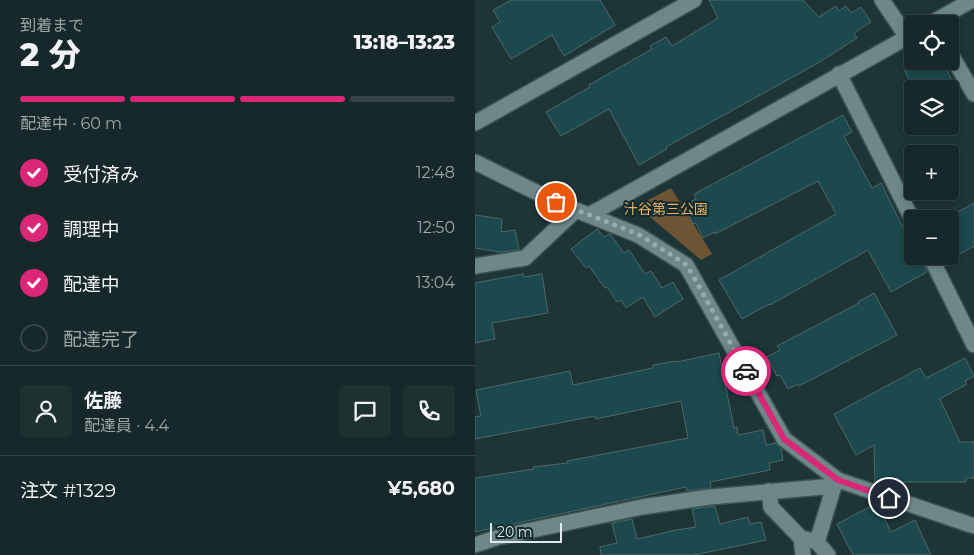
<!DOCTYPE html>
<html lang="ja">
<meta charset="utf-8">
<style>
:root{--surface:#162829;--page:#1f3031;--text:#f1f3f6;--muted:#9ea6a8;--line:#354446;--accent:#db2777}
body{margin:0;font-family:Montserrat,"Noto Sans JP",sans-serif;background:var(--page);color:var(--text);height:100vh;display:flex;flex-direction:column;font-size:19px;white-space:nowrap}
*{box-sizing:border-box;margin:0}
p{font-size:16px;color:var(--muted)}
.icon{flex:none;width:28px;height:28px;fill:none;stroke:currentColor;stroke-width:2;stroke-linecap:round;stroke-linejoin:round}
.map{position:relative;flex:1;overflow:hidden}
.side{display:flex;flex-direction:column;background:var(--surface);width:475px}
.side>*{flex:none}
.tools{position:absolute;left:429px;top:15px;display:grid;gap:10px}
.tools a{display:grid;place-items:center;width:55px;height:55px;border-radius:5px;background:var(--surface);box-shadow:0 2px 8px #0003,0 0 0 1px var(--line);font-size:25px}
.scale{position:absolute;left:15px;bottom:12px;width:72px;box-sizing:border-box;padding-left:5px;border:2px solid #dceaeb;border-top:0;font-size:14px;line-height:18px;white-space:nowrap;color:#dceaeb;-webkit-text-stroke:4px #132b2d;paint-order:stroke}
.pin{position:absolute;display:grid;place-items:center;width:42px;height:42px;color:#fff;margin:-21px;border:2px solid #fff;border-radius:50%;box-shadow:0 1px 5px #0007}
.courier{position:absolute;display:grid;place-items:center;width:50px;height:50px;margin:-25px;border:4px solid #db2777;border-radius:50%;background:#fff;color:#222;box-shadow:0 1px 6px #0007}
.summary em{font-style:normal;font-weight:800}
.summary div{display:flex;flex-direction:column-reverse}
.summary{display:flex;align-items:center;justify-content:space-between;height:85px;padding:0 20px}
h1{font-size:32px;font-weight:800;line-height:38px}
.bar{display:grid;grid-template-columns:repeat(4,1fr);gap:8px 5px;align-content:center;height:60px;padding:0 20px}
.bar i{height:6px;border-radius:4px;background:var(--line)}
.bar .selected{background:var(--accent)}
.bar p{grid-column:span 4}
.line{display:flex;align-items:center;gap:12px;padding:0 20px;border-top:1px solid var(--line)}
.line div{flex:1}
.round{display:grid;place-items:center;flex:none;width:52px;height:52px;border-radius:5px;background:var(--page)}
ol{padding:0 20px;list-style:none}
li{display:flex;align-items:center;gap:15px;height:55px}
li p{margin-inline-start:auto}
li .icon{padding:5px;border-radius:50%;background:var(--accent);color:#fff;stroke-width:4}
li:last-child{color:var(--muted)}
li i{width:28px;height:28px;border:2px solid var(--line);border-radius:50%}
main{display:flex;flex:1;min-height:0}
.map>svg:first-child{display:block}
.green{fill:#6e5434}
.building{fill:#1b494d;stroke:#4e6769}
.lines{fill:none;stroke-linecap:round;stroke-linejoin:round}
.minor-casing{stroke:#3d5253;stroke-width:18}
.minor{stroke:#6e888a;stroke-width:15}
.done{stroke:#99abac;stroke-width:5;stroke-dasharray:0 9}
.route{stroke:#db2777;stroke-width:6}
.labels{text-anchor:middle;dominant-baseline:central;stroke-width:4;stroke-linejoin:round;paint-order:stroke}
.park-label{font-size:14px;fill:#ebb267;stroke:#132b2d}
</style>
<main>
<section class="side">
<div class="summary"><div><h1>2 分</h1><p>到着まで</p></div><em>13:18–13:23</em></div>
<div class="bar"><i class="selected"></i><i class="selected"></i><i class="selected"></i><i></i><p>配達中 · 60 m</p></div>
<ol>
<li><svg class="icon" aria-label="check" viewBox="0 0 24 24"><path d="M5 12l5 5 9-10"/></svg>受付済み<p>12:48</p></li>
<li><svg class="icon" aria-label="check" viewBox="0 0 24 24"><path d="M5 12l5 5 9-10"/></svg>調理中<p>12:50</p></li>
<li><svg class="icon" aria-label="check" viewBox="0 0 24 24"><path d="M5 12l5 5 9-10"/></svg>配達中<p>13:04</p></li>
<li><i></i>配達完了</li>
</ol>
<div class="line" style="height:90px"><a class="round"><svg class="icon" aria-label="person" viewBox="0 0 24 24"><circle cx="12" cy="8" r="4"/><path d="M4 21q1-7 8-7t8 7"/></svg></a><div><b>佐藤</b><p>配達員 · 4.4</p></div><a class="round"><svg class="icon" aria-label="chat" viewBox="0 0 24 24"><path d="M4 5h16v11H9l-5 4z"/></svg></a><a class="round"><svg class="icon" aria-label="phone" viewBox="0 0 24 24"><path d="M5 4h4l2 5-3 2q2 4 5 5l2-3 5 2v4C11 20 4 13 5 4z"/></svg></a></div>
<div class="line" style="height:65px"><div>注文 #1329</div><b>¥5,680</b></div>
</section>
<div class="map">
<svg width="499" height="555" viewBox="0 0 499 555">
<rect width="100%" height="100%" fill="#1d3537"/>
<path class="green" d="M196,188L237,254L226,260L162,206Z"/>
<path class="building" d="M36,0H125L140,25L89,56L77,35L36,59L17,27L25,22L18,10Z
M234,0H328L344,17L361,6L364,11L371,6L376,13L386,7L396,22L379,33L382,38L343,63L191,147L192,149L164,165L134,109L86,136L71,112L115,87L114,85L177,49L175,46L191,37L197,46L243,18Z
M448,61H467L477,80L461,89H439L430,71Z
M368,115L377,132L369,136L397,188L406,183L438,248V256H446L452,272L416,292L393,250L295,305L294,304L267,319L244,280L361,214L343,181L240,234L239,232L228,238L221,223L218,224L209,205L221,199L219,194Z
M499,203V246L469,263L466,256H475V216Z
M0,215L27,219L26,232L40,230L44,250L25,252L0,248Z
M122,229L129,237L135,234L149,253L154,250L170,274L176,271L187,288L198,282L208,299L180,317L168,297L151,308L146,300L142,302L132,287L130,288L114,266L111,268L96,249Z
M48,274L49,277L67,274L73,313L17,323L20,339L0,343V283Z
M399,293L422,335L324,386L323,384L313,389L305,375L302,376L292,357L305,350L302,346L384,303L383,302Z
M244,353L259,428L262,427L263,435L288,430L291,445L300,443L306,448L308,460L294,463L295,470L235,482L236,488L212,491L211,487L0,532V478L59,469L58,467L93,463L92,461L213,438L206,401L121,419L120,416L0,439V417L6,416L1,390L95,371L98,385L178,368V365L201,361L202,362Z
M490,358L499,376L490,381L492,384L465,399L485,442H499V478H491V482H400L399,445L381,455L359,414L445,368L451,378Z
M402,503L416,532L440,520L456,555H378L362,524Z
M240,506L245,524L273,517L275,524L286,522L291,540L219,555H126L125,547L142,543L137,523L157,519L162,539L201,530L221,527L217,509Z"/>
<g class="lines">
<defs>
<path id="minor" d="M407,0L432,37
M455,24L497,0
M475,53L499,94
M364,74L438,221
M0,123L219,0
M0,162L81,202L163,235L211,265L309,439L363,480L499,526
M114,215L438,34
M455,256L499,345
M0,266L50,258L101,210
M326,538L328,555
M342,542L353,555
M0,545L24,537L167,507L235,497L359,486L342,542L326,538L296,507L294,491"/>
</defs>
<use href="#minor" class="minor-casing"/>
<use href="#minor" class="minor"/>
</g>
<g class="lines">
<path class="done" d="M81,202L163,234L212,265L271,371"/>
<path class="route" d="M271,371L309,439L363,480L414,498"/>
</g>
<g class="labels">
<g class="park-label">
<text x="191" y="209">汁谷第三公園</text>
</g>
</g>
</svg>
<div class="tools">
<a><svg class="icon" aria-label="locate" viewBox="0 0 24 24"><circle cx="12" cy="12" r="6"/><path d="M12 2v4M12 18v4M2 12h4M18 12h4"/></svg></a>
<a><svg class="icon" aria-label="layers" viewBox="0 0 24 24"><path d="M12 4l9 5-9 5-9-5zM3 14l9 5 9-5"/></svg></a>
<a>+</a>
<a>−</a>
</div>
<div class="scale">20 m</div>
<div class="pin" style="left:81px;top:202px;background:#ea580c"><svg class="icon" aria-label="bag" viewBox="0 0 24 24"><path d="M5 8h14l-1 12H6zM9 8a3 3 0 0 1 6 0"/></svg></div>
<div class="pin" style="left:414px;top:498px;background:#1f2937"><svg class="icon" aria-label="home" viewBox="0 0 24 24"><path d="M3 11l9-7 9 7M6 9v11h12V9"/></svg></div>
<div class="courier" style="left:271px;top:371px"><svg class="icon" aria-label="car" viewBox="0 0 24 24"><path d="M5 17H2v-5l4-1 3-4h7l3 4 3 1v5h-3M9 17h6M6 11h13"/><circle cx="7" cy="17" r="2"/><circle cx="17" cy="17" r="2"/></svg></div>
</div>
</main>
